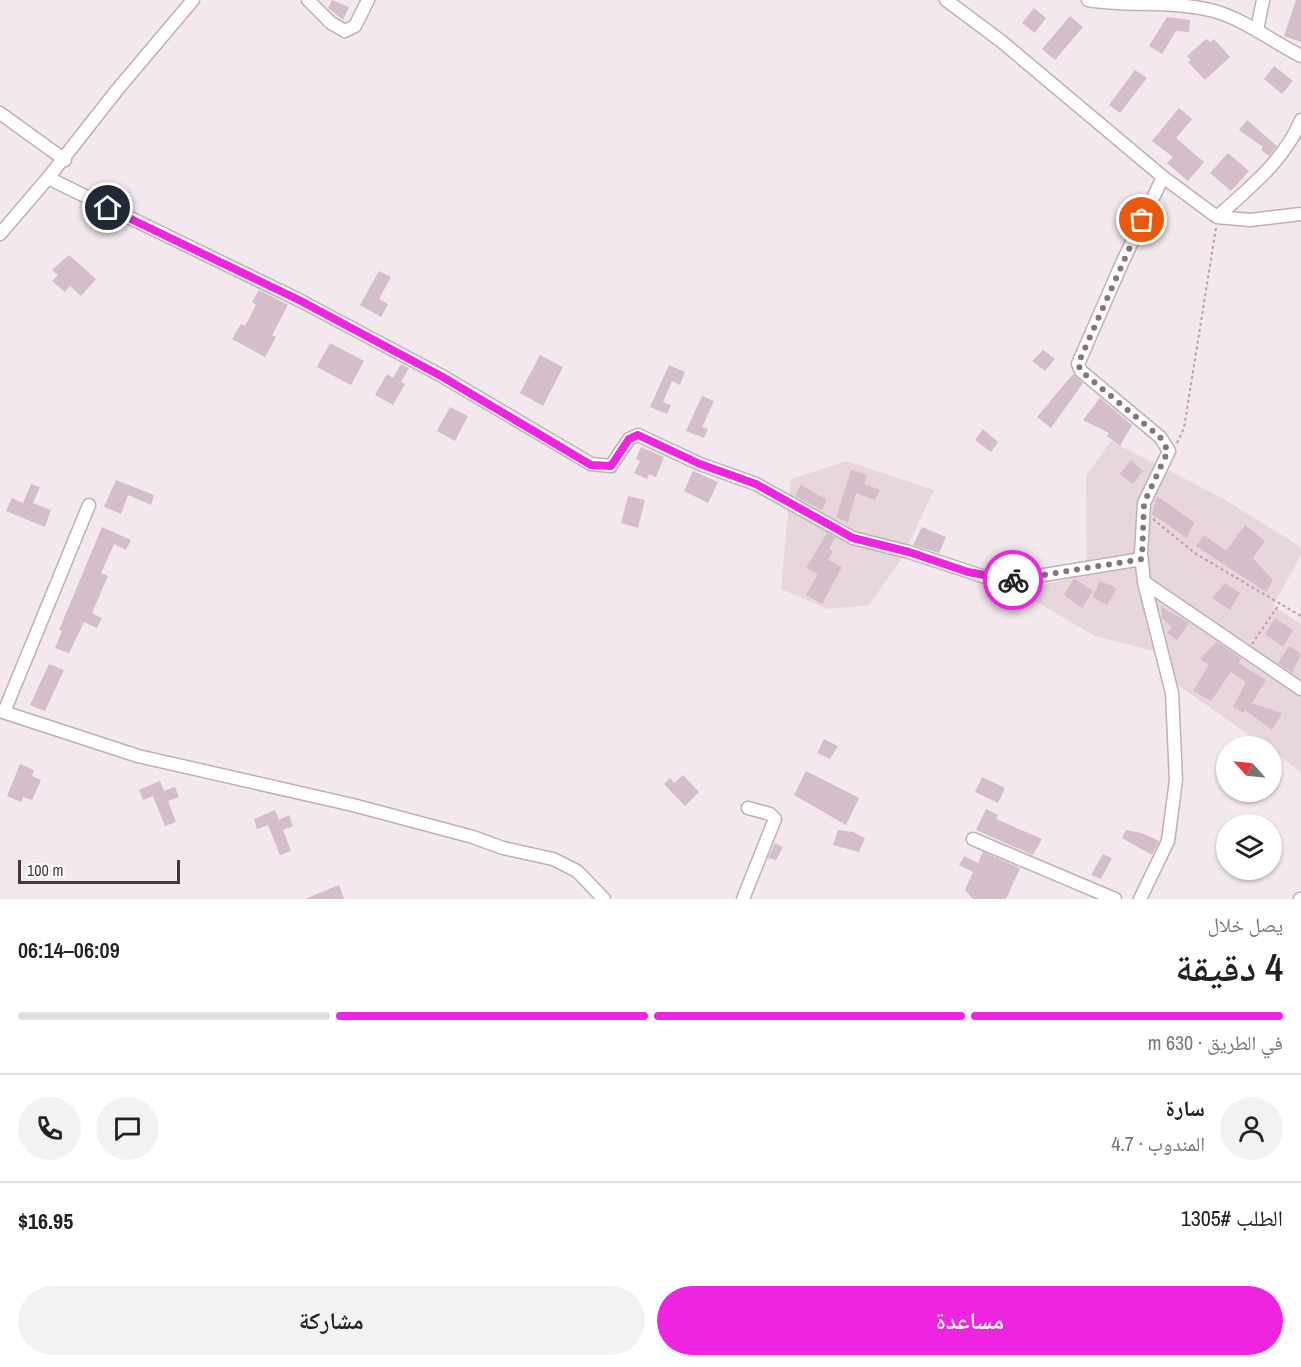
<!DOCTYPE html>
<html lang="ar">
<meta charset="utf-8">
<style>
:root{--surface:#fff;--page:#f2f2f2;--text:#222;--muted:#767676;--line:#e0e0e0;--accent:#ee24e0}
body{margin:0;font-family:"Archivo Narrow","Noto Naskh Arabic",sans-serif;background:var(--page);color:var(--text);direction:rtl;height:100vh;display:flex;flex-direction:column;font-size:22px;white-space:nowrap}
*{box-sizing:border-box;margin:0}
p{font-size:20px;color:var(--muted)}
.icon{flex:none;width:33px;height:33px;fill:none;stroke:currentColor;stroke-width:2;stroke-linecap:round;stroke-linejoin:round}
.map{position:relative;height:899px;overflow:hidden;direction:ltr}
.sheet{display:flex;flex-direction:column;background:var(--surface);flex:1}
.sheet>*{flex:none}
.needle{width:39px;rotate:297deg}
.controls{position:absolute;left:1216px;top:736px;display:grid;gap:12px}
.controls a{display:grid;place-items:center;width:66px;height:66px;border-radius:50%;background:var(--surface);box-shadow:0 2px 4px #0004;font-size:30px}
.scale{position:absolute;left:18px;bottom:15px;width:162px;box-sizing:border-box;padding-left:6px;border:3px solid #46373e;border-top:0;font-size:16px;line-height:21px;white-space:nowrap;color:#46373e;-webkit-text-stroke:4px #fff;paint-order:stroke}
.pin{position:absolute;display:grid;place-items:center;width:51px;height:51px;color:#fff;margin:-26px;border:3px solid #fff;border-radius:50%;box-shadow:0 2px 6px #0007}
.courier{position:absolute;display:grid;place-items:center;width:60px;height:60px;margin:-30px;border:4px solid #ee24e0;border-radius:50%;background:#fff;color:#222;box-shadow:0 2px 8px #0007}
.overview em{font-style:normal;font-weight:600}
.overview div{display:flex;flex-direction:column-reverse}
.overview{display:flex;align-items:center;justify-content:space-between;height:102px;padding:0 18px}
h1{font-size:39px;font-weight:600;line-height:45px}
.bar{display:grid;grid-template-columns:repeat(4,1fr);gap:9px 6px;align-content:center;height:72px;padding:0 18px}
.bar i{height:8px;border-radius:4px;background:var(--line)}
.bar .selected{background:var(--accent)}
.bar p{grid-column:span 4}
.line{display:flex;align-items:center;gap:15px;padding:0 18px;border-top:2px solid var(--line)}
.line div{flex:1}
.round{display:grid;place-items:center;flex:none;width:63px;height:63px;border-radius:32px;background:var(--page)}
.cta{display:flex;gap:12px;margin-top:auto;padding:12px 18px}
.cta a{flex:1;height:69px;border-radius:36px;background:var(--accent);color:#fff;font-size:24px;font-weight:600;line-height:69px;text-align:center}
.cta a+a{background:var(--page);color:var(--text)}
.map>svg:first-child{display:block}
.residential{fill:#e7d7dd}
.building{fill:#d4bec9}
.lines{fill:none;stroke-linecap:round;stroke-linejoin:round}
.street-casing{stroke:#c1aeb7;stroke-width:15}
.path{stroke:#bf9dac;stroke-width:2;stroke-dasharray:3 3;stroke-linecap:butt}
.street{stroke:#fff;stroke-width:12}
.done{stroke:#83757b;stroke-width:6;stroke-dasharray:0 10.8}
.route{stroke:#ee24e0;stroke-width:8}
</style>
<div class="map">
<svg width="1301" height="899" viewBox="0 0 1301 899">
<rect width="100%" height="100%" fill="#f3e8ed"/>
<path class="residential" d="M1111,441L1222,498L1301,547V555L1273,606L1301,624V772L1272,751V747H1266L1175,683L1165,654L1095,636L1018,591L1087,574L1086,476Z
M847,461L934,490L900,561L869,605L828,609L781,589L791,479Z"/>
<path class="building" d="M332,0L349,7L343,20L328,8Z
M1296,0H1301V42L1284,36Z
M1034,8L1046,18L1035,33L1022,23Z
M1070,16L1083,27L1055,60L1042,49Z
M1167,17L1190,20L1189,32L1176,31L1162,54L1149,46Z
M1206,39L1210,42L1214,39L1230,57L1205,80L1188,62L1191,60L1187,56Z
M1274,66L1293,81L1282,94L1264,79Z
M1135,70L1147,78L1120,113L1109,105Z
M1179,108L1192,119L1176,138L1204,162L1188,181L1167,163L1173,157L1152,141Z
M1247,120L1277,146L1269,156L1261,150L1263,147L1239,130Z
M1228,153L1249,171L1231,191L1210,173Z
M69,255L96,279L81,296L70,286L65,292L52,281L58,275L52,270Z
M379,271L391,277L379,299L388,304L381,317L360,305Z
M259,290L288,305L272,335L276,337L265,357L232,339L241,324L245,326L256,305L252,302Z
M330,343L364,361L351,385L317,367Z
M1043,350L1055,359L1045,371L1032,361Z
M540,355L563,367L543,406L520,393Z
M401,364L409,368L401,382L405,384L393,405L375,395L387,374L393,378Z
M669,365L685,372L680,385L672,381L663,402L671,405L667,414L650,407Z
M1073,374L1083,383L1051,428L1037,417Z
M702,396L714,401L702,427L708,429L704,438L686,431Z
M1100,398L1132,425L1120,446L1107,436L1109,433L1083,420Z
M450,407L468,416L455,441L437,431Z
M983,429L998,442L991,452L975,440Z
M641,447L664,457L656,477L649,474L647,479L634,473L640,461L636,459Z
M1131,460L1143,471L1133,484L1120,474Z
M851,470L867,475L864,484L880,490L875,500L856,493L848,522L836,518Z
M693,471L718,482L708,503L684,491Z
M116,480L154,495L151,505L128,495L121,514L104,507Z
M31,484L40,487L33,503L51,510L45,527L6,511L12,498L23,503Z
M801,485L827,500L822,510L795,496Z
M628,496L645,500L638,528L621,523Z
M1157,496L1194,522L1187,538L1152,514Z
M1245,525L1265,541L1253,558L1273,580L1266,592L1196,546L1204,535L1226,551Z
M102,527L131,540L126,550L114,544L101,573L108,576L92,613L102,618L97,628L84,622L69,653L55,648L62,631L59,630Z
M922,527L946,537L939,553L913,545Z
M827,533L835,537L829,549L833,551L828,560L842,567L822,604L806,595L818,574L806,568Z
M1074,578L1093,591L1082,608L1064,595Z
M1100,581L1117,588L1107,605L1092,597Z
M1225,583L1240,593L1230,610L1212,598Z
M1161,606L1189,623L1177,640L1167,633L1172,627L1162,619Z
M1275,618L1293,630L1283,647L1265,634Z
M1217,642L1242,659L1238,663L1266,680L1252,703L1282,713L1272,730L1245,710L1243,713L1233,707L1246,682L1231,672L1211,701L1193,691L1209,665L1200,659Z
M1289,646L1301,654L1292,673L1278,663Z
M49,664L64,670L45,711L30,705Z
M824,739L838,746L830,759L817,753Z
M20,764L34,770L32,776L41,780L32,800L23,797L21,802L7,796Z
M806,771L859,798L846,825L794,795Z
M683,775L699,792L685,806L664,784L670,778L674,783Z
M982,777L1005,788L998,803L975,792Z
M160,781L164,791L175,787L179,797L168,801L176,822L165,826L153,796L143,800L139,790Z
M986,809L998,815L996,819L1042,839L1033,855L976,830Z
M275,810L279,820L289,815L293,826L283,830L291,851L280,855L268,825L257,829L254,819Z
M838,830L853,832L865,838L859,852L833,845Z
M1126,830L1142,833L1159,841L1152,855L1122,838Z
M775,843L783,847L776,860L768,858Z
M983,852L1020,868L1006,899H973L965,890L973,872L959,865L964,856L978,863Z
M1103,854L1112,858L1101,879L1091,875Z
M339,885L344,899H305Z"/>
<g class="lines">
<defs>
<path id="street" d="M308,0L331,23L345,31L355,26L368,0
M946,0L1001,41L1163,177L1217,217L1250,220L1301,214
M1088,0C1129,7 1173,0 1214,11C1246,20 1271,41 1301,56
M1257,30L1263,0
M0,113L65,160
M48,178L117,90L193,0
M1217,217C1249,188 1284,161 1301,120
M0,234L48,178L299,300L442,376L591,464L611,466L629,439L638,435L700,464L756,484L853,538L909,552L982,576L1013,580L1142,559
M1144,582L1301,689
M0,711L138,756L353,805L473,837L503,848L553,859L577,871L604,899
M4,712L89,505
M973,839L1115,899
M743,899L775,819L770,814L748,808
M1140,899L1168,841L1176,780L1172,693L1144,582L1141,554L1144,503L1169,451L1160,437L1081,371L1078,364L1122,263L1163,177
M1300,899H1301"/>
</defs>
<use href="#street" class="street-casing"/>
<path class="path" d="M1177,443L1184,428L1216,228
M1153,519L1196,554L1301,616
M1252,644L1280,603"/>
<use href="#street" class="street"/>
</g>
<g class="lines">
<path class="done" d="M1013,580L1142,559L1144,503L1168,451L1160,437L1081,371L1078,364L1142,220"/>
<path class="route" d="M108,208L299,300L441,376L591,465L611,466L629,439L638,435L700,464L756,484L853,538L909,552L968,572L1013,580"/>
</g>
</svg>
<div class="controls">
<a><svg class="needle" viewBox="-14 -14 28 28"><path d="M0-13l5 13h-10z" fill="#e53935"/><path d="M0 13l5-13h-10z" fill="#767676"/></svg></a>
<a><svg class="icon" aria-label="layers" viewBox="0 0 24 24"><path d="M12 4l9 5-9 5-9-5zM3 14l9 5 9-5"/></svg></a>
</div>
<div class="scale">100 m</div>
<div class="pin" style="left:1142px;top:220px;background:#ea580c"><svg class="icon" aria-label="bag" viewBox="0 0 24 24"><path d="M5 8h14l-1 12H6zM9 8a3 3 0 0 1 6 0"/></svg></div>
<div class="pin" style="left:108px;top:208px;background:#1f2937"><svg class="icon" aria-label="home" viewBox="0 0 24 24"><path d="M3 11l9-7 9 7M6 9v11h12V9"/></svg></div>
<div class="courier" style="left:1013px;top:580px"><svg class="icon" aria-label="bike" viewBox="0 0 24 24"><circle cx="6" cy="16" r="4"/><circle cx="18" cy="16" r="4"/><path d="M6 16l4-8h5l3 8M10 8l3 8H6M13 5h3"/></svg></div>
</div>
<section class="sheet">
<div class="overview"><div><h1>4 دقيقة</h1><p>يصل خلال</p></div><em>06:09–06:14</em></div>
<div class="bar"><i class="selected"></i><i class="selected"></i><i class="selected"></i><i></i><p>في الطريق · 630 m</p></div>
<div class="line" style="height:108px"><a class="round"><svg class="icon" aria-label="person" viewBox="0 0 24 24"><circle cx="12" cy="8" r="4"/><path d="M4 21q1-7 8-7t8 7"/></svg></a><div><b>سارة</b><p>المندوب · 4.7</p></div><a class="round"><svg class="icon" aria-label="chat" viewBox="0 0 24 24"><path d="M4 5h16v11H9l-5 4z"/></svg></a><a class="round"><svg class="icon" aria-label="phone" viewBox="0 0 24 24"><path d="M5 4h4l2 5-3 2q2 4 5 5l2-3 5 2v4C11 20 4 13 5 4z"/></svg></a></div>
<div class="line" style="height:78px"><div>الطلب #1305</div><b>$16.95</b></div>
<div class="cta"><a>مساعدة</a><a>مشاركة</a></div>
</section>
